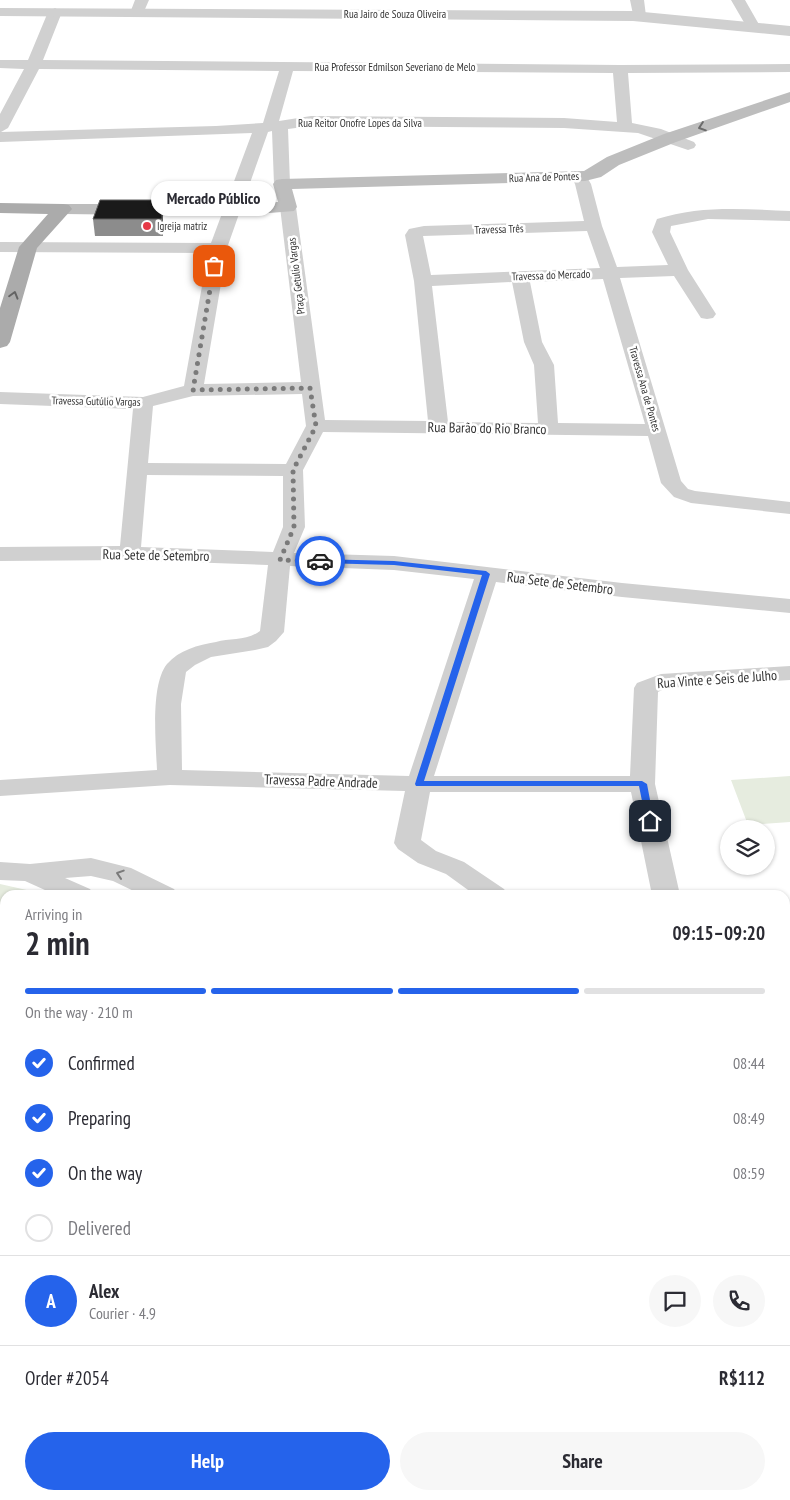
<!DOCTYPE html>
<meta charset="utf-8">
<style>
:root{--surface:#fff;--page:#f7f7f7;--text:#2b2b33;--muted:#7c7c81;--line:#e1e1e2;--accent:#2563eb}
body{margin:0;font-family:"PT Sans Narrow",sans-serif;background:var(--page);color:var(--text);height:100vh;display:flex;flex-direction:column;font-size:19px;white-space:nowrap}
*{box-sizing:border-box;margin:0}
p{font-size:16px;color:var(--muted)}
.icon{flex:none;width:28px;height:28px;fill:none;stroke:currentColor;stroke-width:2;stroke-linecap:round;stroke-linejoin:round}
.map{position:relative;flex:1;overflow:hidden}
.panel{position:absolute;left:0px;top:890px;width:790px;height:610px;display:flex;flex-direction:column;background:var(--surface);border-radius:15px 15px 0 0;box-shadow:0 1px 4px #0004}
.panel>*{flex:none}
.buttons{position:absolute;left:720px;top:820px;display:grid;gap:10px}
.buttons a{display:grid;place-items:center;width:55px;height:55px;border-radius:50%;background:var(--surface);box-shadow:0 1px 4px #0004;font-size:25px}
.pin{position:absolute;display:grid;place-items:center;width:42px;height:42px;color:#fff;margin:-21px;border-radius:10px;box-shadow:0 2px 8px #0006}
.courier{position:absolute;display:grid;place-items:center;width:50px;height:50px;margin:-25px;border:4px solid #2563eb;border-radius:50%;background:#fff;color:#222;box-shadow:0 1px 6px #0007}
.bubble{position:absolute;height:35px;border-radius:18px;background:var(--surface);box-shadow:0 1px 4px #0004;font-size:16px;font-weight:800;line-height:35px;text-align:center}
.overview em{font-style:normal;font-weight:800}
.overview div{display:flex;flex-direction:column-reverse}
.overview{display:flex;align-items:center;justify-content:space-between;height:85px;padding:0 25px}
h1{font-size:32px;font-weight:800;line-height:38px}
.bar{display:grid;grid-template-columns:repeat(4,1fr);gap:8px 5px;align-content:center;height:60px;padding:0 25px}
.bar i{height:6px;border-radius:4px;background:var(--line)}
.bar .active{background:var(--accent)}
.bar p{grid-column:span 4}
.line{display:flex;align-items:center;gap:12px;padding:0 25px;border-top:1px solid var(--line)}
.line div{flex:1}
.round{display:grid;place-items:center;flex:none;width:52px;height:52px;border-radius:26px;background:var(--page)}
ol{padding:0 25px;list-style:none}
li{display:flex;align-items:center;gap:15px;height:55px}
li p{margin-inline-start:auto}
li .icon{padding:5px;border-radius:50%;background:var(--accent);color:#fff;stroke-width:4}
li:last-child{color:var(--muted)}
li i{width:28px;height:28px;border:2px solid var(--line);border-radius:50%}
.action{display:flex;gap:10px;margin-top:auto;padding:10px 25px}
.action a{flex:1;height:58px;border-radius:30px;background:var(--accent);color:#fff;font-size:20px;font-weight:800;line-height:58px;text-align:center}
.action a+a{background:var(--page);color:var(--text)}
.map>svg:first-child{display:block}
.green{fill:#e6ecdf}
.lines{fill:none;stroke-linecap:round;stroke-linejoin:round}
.minor{fill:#d0d0d0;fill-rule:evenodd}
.tertiary{fill:#d0d0d0;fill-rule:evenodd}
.secondary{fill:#bdbdbd;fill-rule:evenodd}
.primary{fill:#ababab;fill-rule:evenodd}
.wall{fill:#8c8c8c}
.shaded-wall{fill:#5f5f5f}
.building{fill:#1a1a1a;stroke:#5f5f5f}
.oneway{stroke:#6a6a6a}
.oneway2{stroke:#636363}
.oneway3{stroke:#7a7a7a}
.route{fill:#2563eb}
.done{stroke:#7a7a7a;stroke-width:5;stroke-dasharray:0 9}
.poi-dot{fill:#e63946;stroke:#fff;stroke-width:2}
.labels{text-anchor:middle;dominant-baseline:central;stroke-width:5;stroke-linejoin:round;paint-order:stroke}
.far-street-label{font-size:11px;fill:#333;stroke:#fff}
.far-poi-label{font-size:11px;fill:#333;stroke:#fff;text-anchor:start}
.street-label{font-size:14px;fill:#333;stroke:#fff}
</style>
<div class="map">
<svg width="790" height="1500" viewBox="0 0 790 1500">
<rect width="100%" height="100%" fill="#fff"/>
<path class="green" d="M790,776V822L748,825L731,780Z
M0,884L49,895H5V1025L0,1029Z
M790,1161V1242L785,1236V1168Z"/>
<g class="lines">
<path class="minor" d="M135,0H149L142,16H132L130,13Z
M630,0H644L646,16L644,19H634Z
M731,0H745L761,28L759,31H749Z
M55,8L62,12L43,60L620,65L790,64V72L628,73L632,123L661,129L694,142L696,145L694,148L688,150L638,133L564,128L311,126L288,129L290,184L288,187H276L274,184L272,131L268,132L227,248L204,384L301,382L280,207L282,203H294L296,207L325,420L428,421L414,281L405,235L409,229L424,226L584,221L575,184L571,177L573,174H585L591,184L602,226L617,267L668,265L652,232L657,219C700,205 745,209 790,211V221L708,219L671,226L670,232L688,270L716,314L713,318L707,319L701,318L674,276L620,278L681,481L688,489L695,491L790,502V514L691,503L674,497L661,483L648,436L323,432L303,470L305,527L294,553L394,556L622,583L790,599V613L622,597L496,582L434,776H630L634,688L637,683L661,674L790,666V680L666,688L658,692L655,784L680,895H652L631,792H430L421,840L436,851L464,862L504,889L508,895H475L446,874L418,863L398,849L394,843L405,791L170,785L0,796V780L157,770C156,744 150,685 167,664C179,650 198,645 216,642C230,638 247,641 260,631L268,565L130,560L0,561V547L120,546L133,409L0,404V392L143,397L184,386L208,253L0,252V242L211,243L252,133L0,142V114L24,69L0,68V60H28L48,12ZM39,69L279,71L263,123L216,126L1,132L8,128ZM293,71L613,73L617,122L564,118L311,116L279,121ZM587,231L600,268L431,275L423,236ZM603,279L645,424L558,423L554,365L542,342L530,282ZM512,282L524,342L534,365L538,423L448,422L432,286ZM302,394L306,426L286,464L148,463L153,406L193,396ZM147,475L283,476V527L273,552L141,547ZM290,566L394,570L474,579L409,776L182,770L181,704L186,672L195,665L211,657L255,650L268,647L276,641L284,632Z
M91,858L131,868L174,889L178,895H142L113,881L91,876L65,878L90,889L94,895H56L25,881L0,880V862L30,864Z
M785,1057L790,1059V1081L785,1079Z
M790,1101V1128L785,1129V1102Z
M5,1295V1323L0,1324V1296Z
M785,1320L790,1322V1354L785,1352Z"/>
<path class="tertiary" d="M0,8L633,11L790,26V36L633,21L0,16Z"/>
<path class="secondary" d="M790,92V102L676,142L619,165L601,177L585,181L292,189L297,207L294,211L233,216L63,214L57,213L54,209L57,205L63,204H233L278,202L273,184L276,180L282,179L584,171L607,157L664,134Z"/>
<path class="primary" d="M0,203L63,204L69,205L72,209L37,248L10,342L7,346L0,348V308L19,247L48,214L0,213Z"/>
</g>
<path class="wall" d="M162,200L163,217V236H95L93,219Z"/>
<path class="shaded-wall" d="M162,200L163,217V236L162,219Z"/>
<path class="building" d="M100,200H162V219H93Z"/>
<defs><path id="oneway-chevron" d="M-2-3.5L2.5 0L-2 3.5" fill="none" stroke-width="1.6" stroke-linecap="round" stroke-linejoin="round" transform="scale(1.25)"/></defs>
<use class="oneway" href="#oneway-chevron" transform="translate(702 127) rotate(161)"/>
<use class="oneway2" href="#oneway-chevron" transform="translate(14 295) rotate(-74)"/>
<use class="oneway3" href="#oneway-chevron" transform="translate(120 874) rotate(-162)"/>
<path class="route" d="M318,559L394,561L486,571L490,574L424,781H642L647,784L654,821L653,823H647L646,821L639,786H416L415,784L482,575L394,565L320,563L316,561Z"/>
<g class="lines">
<path class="done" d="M214,266L193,390L310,388L316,426L293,470L294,527L280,560L320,561"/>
</g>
<circle class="poi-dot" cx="147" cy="226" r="5"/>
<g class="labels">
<g class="far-street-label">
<text x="395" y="14">Rua Jairo de Souza Oliveira</text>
<text x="395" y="67">Rua Professor Edmilson Severiano de Melo</text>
<text x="360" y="123">Rua Reitor Onofre Lopes da Silva</text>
<text transform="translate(544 177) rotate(-2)">Rua Ana de Pontes</text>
<text transform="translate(499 229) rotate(-2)">Travessa Três</text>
<text transform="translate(551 275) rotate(-2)">Travessa do Mercado</text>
<text transform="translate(296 276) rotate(-97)">Praça Getulio Vargas</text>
<text transform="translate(645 389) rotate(74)">Travessa Ana de Pontes</text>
<text transform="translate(96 401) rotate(1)">Travessa Gutúlio Vargas</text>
</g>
<g class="far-poi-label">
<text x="157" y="226">Igreija matriz</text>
</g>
<g class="street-label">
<text transform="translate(487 428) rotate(1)">Rua Barão do Rio Branco</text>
<text transform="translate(156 555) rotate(1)">Rua Sete de Setembro</text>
<text transform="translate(560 583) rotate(7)">Rua Sete de Setembro</text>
<text transform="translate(717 679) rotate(-4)">Rua Vinte e Seis de Julho</text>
<text transform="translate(321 781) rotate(2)">Travessa Padre Andrade</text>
</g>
</g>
</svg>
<div class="buttons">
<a><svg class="icon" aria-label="layers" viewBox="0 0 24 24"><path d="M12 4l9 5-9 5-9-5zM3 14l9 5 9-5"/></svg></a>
</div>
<div class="pin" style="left:214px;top:266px;background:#ea580c"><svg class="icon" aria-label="bag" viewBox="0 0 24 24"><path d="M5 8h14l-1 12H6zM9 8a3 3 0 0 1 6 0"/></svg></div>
<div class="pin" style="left:650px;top:821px;background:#1f2937"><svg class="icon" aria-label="home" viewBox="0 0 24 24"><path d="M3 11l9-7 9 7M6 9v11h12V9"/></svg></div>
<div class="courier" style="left:320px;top:561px"><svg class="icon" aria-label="car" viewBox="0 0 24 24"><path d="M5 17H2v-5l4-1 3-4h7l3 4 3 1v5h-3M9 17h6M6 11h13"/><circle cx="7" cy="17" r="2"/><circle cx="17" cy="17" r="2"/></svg></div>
<div class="bubble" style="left:151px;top:181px;width:125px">Mercado Público</div>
<section class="panel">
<div class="overview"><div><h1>2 min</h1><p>Arriving in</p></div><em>09:15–09:20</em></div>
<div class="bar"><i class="active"></i><i class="active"></i><i class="active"></i><i></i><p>On the way · 210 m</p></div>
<ol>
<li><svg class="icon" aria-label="check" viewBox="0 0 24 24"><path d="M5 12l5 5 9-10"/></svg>Confirmed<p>08:44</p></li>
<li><svg class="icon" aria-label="check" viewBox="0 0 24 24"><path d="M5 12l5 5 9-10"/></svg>Preparing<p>08:49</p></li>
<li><svg class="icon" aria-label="check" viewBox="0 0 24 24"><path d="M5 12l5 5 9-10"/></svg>On the way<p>08:59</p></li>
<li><i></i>Delivered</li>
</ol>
<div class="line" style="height:90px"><b class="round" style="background:var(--accent);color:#fff">A</b><div><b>Alex</b><p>Courier · 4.9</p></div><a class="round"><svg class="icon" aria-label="chat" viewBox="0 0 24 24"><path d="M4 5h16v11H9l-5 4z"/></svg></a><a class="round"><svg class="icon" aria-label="phone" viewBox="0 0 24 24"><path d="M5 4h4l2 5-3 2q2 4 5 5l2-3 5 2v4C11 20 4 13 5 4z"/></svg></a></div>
<div class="line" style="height:65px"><div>Order #2054</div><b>R$112</b></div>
<div class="action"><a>Help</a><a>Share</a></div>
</section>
</div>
